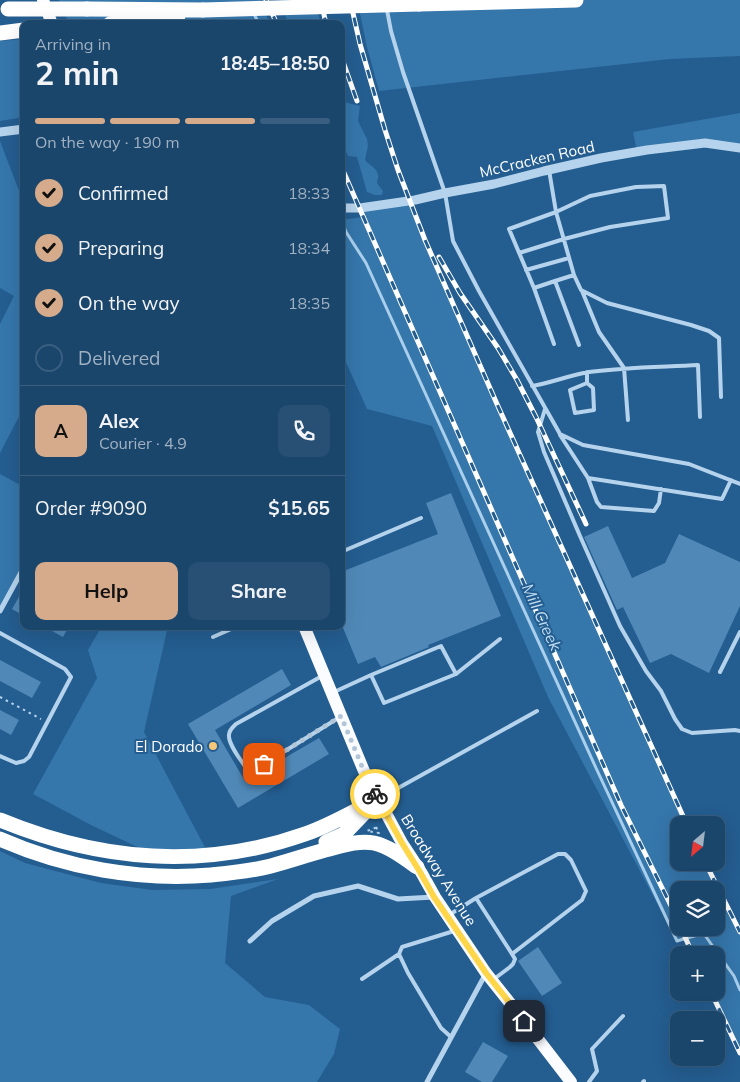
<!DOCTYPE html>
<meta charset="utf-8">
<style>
:root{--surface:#1b466c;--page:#285074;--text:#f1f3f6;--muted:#a0b1c2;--line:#395e7f;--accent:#d6ab8b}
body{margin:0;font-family:Mulish,sans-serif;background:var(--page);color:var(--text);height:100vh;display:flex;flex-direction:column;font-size:19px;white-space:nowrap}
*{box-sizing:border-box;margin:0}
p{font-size:16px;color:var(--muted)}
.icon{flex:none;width:28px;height:28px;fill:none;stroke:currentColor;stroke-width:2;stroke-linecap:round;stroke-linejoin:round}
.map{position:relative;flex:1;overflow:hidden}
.drawer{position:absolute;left:20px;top:20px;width:325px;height:610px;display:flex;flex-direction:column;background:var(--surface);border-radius:10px;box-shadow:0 5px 20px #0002,0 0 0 1px var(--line)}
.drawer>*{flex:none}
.needle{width:32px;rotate:208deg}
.buttons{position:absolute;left:670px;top:816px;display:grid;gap:10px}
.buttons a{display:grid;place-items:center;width:55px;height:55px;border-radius:10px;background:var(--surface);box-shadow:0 5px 20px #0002,0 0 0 1px var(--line);font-size:25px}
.pin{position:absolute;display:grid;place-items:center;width:42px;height:42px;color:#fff;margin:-21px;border-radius:10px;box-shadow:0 2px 8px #0006}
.courier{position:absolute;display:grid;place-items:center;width:50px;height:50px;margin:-25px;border:4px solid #ffd54a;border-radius:50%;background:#fff;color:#222;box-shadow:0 1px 6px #0007}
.overview em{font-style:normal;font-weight:700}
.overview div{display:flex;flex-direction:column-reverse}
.overview{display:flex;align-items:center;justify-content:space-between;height:85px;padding:0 15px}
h1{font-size:32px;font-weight:700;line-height:38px}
.bar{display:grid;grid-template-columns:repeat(4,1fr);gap:8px 5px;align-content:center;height:60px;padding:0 15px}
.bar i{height:6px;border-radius:4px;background:var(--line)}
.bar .selected{background:var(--accent)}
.bar p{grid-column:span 4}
.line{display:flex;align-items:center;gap:12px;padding:0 15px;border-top:1px solid var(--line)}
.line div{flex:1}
.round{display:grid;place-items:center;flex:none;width:52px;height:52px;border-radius:10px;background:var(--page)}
ol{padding:0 15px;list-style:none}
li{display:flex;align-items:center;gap:15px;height:55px}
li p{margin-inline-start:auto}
li .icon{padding:5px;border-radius:50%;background:var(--accent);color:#111;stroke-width:4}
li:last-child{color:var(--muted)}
li i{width:28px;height:28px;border:2px solid var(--line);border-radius:50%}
.action{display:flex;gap:10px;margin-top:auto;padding:10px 15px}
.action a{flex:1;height:58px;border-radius:10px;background:var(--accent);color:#111;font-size:20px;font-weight:700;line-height:58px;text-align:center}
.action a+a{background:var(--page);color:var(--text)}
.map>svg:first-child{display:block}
.green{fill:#3576ab;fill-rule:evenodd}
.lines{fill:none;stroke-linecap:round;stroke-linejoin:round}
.stream{stroke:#a9cfed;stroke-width:3}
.building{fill:#5089b8}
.path{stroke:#b5d3ec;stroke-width:2;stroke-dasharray:2.5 4;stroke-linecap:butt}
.service{stroke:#b5d3ec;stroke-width:4}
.minor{stroke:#b5d3ec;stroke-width:5}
.tertiary{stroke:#b5d3ec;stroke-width:9}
.primary{stroke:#fafcff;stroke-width:12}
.motorway{stroke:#fff;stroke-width:15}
.rail-casing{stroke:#fff;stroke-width:5}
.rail{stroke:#245d90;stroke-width:3;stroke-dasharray:9;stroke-linecap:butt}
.motorway-bridge{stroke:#fff;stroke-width:15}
.done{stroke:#b2c6d8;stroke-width:5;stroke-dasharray:0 9}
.route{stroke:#ffd54a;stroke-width:6}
.poi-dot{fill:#f6c679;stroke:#245d90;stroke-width:2}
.labels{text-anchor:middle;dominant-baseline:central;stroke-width:4;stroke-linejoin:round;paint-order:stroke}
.street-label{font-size:15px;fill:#fff;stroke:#245d90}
.poi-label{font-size:15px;fill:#fff;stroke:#245d90;text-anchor:end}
.water-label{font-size:16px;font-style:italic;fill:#c1ddf3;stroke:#245d90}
</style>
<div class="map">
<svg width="740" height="1082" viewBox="0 0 740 1082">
<rect width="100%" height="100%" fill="#245d90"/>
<path class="green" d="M59,0H260L270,24H69Z
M279,0H315L321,24H289Z
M576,0H740V56L670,59L379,91L367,47L358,4Z
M24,39V117L0,121V41Z
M341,92L344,102L360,106L358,121L367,139L368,146L365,160C368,165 377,167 378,175C379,177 377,180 377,183L383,191L382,195H375L367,192L357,157L348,156L341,140Z
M740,113V148L705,143L637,152L633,132Z
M0,141L24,204V407L0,453V324L14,296L0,288Z
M410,201L443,282L497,404L687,825H679V862L705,863L740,932V1053L711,993L716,992V955H693L686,938L677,941L548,697L432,426L367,409L341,351V219H348L364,217L360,208ZM679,890H716V928H679Z
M0,474L24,487V567L0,611Z
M102,626H168L144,732L209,855L156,856L91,825L33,794L97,678L88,650Z
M0,851L25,863L101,883L152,890L210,889L278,879L231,896L225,963L265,997L309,1005L340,1029L334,1054L317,1082H0Z"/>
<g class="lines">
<path class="stream" d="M254,14L259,24
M341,219L346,232L366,263L596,768L677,941L694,936L704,934L734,976L740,990"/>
</g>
<path class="building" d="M451,493L501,616L428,645L429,647L381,667L375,657L358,664L341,623V572L438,534L426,503Z
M608,526L632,578L665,563L679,534L740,562V606L709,673L671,654L650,663L623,607L617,610L584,537Z
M24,588V616L12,609Z
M43,626H69L63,637Z
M0,660L41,682L32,698L0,681Z
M282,669L291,685L215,730L245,781L319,738L329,754L238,808L188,724Z
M0,710L19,720L11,735L0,729Z
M538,947L562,983L542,996L518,961Z
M483,1042L508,1056L492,1082H482L465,1072Z"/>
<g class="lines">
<path class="path" d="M0,697L41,719
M376,827L379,833L367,831L375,828Z"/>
<path class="service" d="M387,10L391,31L403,72L445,193L453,241L479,291L560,434L583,445L689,464L740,484
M549,170L556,212L574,275L581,290L607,303L691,325L709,331L719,338L721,397
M519,253L564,239L610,227L668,218L664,186L636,187L590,196L556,212L509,229L534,288L554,344
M526,270L569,258
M555,281L574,275
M534,288L555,281L579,345
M582,291L599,332L624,368L628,420
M587,372V383L570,390L575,413L594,410L593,388L587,383
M532,386C551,383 570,375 589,372C625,367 662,367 698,365L700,417
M545,409L538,432L544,452L580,536L620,626L646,671L661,691L675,719L682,729L692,733L735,730L740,731
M560,435L588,478L722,499L731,480
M588,478L597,502L601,507L654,511L659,503L661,489
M341,552L421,518
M0,633L65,669L71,677L29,757L24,761L16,763L0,756
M213,637L238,626
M720,672L740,632
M371,675L441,646L456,674
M322,676L236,724C233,727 229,730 229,735C228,744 241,760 246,768L254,769L264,764L340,717
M334,692L371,675L384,703L456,674L500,639
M382,797L537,711
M449,915L476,898L558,854H565L571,860L586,891L582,900L512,954L476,898
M362,979L399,954
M494,979L510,967L513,964L515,959L512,954
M451,1037L441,1028L408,973L399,954L402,947L454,931
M589,1082L597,1071L592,1049L623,1016
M643,1082L644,1081"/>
<path class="minor" d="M0,611L24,567
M250,941L272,921L314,896L358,886L398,899L434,897
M427,1082L485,975"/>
<path class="tertiary" d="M0,132L24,129
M341,208H360L415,200L445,193L494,184L544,171L601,158L647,150L705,143L740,148"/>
<path class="primary" d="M43,0L52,24
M304,626L366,776L402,843L421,872L435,897L486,973L514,1008L571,1082"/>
<path class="motorway" d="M419,4L576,0
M87,9L203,10
M110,24L151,21L178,16
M0,33L24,30
M0,820C99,861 203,870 305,834C331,825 354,811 378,799
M0,839C66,868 139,881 211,875C231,873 252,871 271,866C289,861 307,855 325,850C341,846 358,840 374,843C390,847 403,857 417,867
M326,842L344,834L368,809"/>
<defs>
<path id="rail" d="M266,0L277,24
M321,0L326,24
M350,0L360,44L385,130L398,170L425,240L497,404L687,825
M341,56L357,101
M341,166L621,805L679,922
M439,257L460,293L498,348L517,380L536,417L586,524
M705,862L740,932
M681,928L693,955
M711,992L740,1053"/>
</defs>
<use href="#rail" class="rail-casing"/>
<use href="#rail" class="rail"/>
<path class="motorway-bridge" d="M8,9H87
M203,10L419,4"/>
</g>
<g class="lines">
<path class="done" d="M264,764L341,716L366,776L375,794"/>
<path class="route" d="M375,794L402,843L420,872L434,897L486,973L524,1021"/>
</g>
<circle class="poi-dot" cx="213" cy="746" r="5"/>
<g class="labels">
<g class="street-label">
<text transform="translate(537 159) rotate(-13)">McCracken Road</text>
<text transform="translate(439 870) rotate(58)">Broadway Avenue</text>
</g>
<g class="poi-label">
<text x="203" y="746">El Dorado</text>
</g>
<g class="water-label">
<text transform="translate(542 617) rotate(65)">Mill Creek</text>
</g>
</g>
</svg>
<div class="buttons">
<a><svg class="needle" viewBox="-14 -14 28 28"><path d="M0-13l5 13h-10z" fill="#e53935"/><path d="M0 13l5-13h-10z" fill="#a0b1c2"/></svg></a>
<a><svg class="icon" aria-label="layers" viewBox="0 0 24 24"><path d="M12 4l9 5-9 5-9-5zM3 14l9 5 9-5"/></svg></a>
<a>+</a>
<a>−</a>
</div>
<div class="pin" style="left:264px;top:764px;background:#ea580c"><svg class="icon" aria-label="bag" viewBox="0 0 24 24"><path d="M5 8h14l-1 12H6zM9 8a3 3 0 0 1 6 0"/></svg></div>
<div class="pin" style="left:524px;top:1021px;background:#1f2937"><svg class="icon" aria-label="home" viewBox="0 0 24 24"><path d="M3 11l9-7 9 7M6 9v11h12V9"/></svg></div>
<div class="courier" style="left:375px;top:794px"><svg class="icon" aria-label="bike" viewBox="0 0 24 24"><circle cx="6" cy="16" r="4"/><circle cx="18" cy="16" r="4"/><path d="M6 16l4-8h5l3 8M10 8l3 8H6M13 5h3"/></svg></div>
<section class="drawer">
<div class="overview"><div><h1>2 min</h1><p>Arriving in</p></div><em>18:45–18:50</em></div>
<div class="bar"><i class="selected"></i><i class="selected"></i><i class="selected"></i><i></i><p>On the way · 190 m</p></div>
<ol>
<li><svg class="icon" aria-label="check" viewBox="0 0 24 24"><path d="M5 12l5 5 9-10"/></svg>Confirmed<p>18:33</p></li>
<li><svg class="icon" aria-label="check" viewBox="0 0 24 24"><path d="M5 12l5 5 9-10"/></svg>Preparing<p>18:34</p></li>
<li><svg class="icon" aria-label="check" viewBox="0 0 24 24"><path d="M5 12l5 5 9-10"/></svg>On the way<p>18:35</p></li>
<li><i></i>Delivered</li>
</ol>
<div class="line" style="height:90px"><b class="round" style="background:var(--accent);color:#111">A</b><div><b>Alex</b><p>Courier · 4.9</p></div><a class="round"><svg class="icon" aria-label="phone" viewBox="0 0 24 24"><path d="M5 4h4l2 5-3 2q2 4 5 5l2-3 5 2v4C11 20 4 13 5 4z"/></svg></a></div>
<div class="line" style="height:65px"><div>Order #9090</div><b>$15.65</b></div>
<div class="action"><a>Help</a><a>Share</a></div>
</section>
</div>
